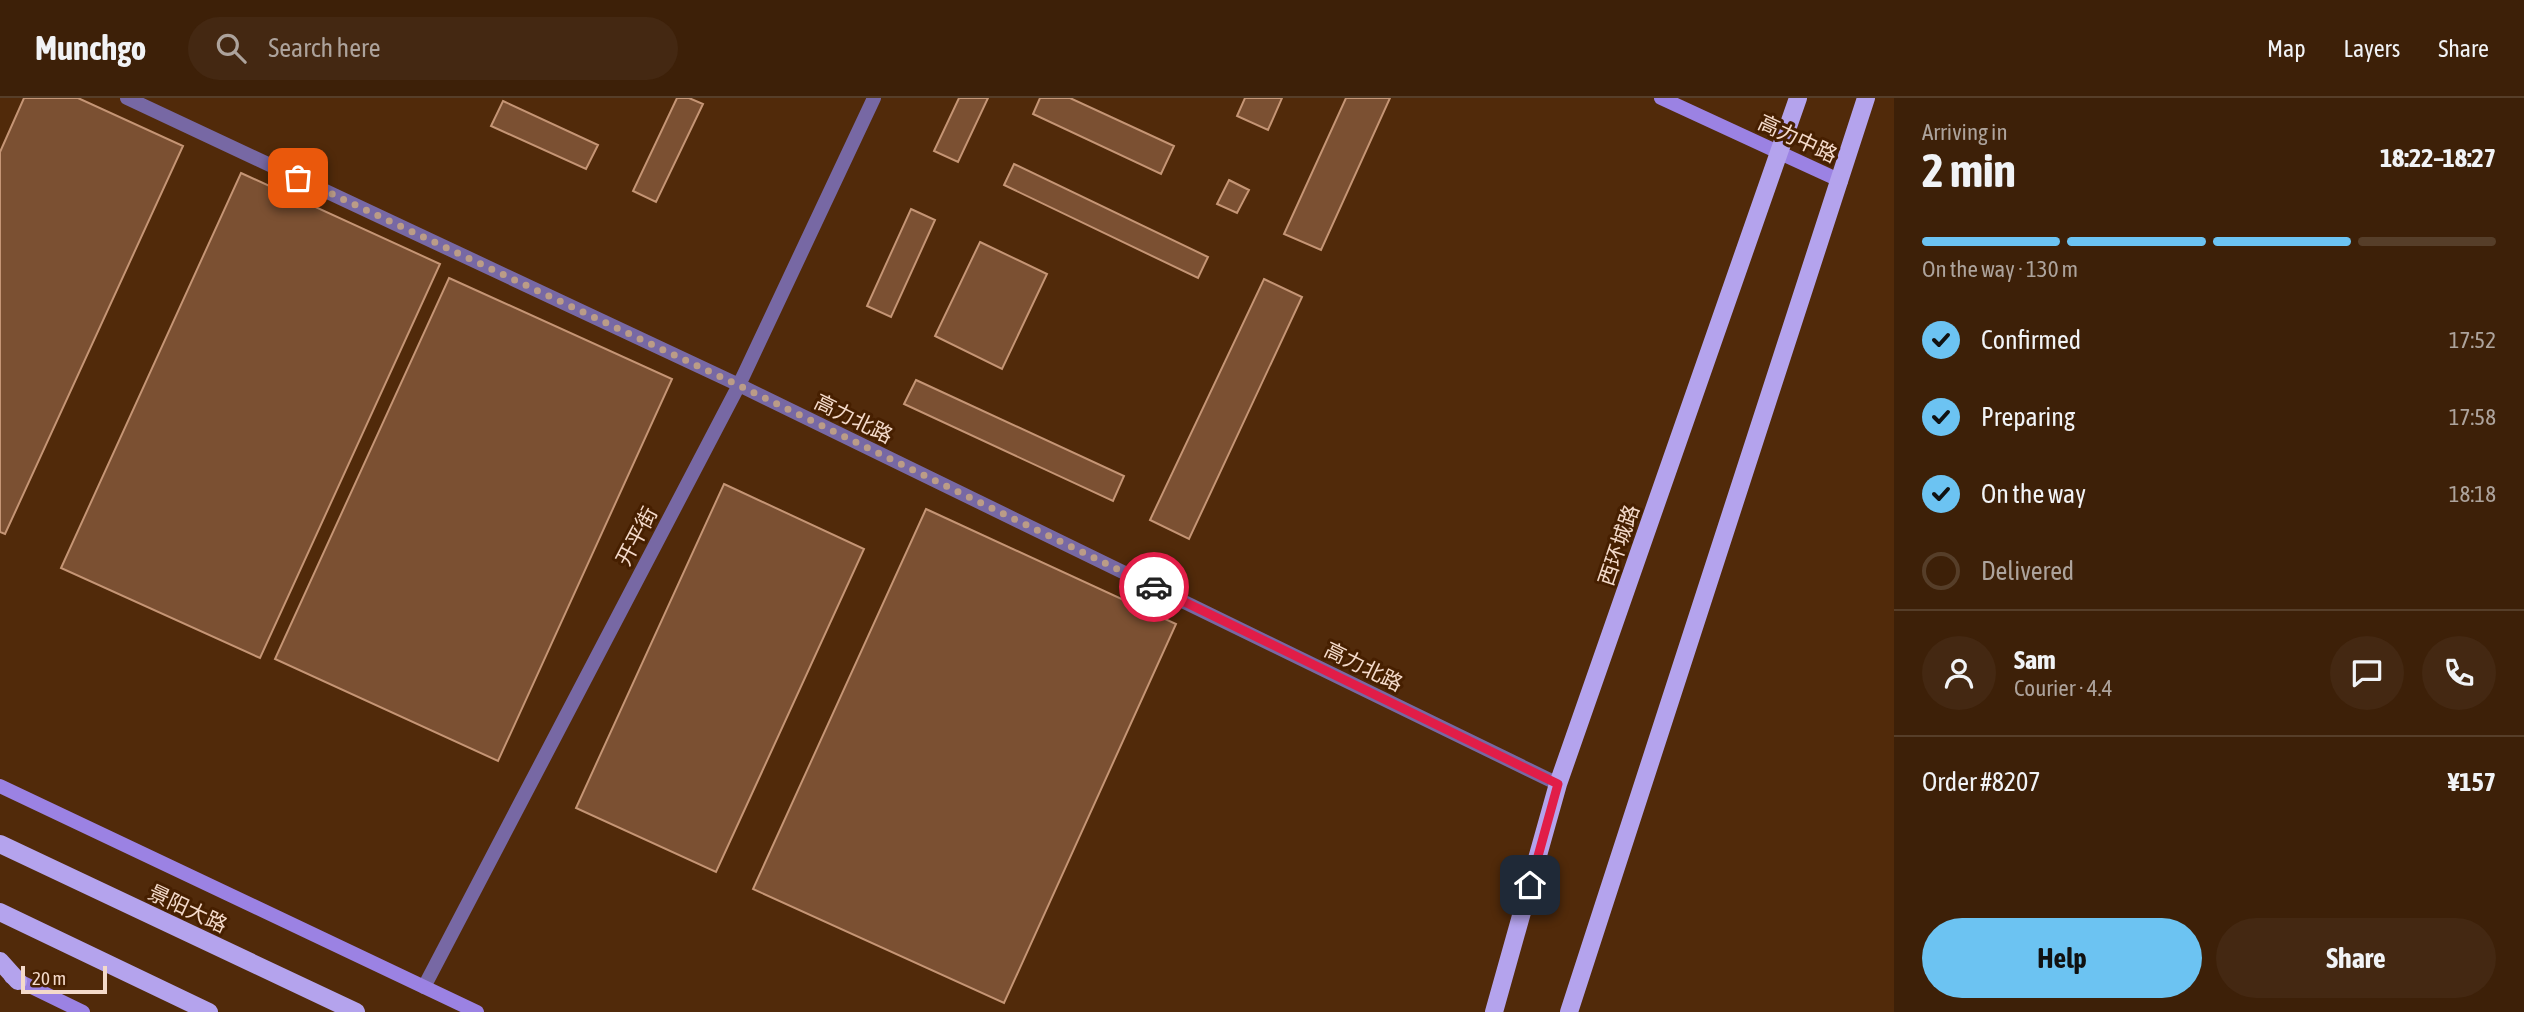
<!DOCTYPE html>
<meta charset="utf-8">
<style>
:root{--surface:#3d2008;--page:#442812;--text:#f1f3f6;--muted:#ada39c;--line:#563e29;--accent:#6cc3f2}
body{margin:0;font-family:"Asap Condensed","Noto Sans SC",sans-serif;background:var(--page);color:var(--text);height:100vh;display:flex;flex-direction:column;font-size:26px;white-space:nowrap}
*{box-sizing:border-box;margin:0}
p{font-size:23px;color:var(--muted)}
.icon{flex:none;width:38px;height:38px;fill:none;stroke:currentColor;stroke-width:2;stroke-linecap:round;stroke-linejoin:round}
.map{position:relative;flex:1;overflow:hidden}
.details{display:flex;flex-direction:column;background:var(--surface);width:630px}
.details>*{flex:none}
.scale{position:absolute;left:21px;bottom:18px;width:86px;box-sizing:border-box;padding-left:7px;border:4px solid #f4daca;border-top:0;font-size:19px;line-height:24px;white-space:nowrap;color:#f4daca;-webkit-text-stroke:5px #461f00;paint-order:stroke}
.pin{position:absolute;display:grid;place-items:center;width:60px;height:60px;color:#fff;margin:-30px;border-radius:14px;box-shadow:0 4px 10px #0006}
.courier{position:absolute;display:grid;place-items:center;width:70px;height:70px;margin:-35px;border:5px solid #e11d48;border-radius:50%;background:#fff;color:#222;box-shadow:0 2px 9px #0007}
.summary em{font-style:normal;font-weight:700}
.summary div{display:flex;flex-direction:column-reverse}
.summary{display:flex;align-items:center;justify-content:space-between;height:119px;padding:0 28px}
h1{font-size:46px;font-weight:700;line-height:52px}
.bar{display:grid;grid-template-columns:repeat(4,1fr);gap:10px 7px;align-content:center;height:84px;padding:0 28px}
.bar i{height:9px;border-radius:5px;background:var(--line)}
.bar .on{background:var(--accent)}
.bar p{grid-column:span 4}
.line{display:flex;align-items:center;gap:18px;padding:0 28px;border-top:2px solid var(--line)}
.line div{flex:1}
.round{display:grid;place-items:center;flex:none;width:74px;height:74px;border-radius:37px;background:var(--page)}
ol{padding:0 28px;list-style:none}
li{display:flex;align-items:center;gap:21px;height:77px}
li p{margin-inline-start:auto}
li .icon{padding:7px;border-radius:50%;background:var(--accent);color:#111;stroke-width:4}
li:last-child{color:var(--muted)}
li i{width:38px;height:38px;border:4px solid var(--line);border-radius:50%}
.primary-button{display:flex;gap:14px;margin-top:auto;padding:14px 28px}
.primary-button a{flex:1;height:80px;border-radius:42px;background:var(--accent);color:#111;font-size:28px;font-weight:700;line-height:80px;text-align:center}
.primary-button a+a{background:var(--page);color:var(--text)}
header{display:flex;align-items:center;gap:42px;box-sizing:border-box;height:98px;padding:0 35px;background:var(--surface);border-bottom:2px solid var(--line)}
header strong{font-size:33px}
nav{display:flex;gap:38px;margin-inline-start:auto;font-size:24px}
.search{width:490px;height:63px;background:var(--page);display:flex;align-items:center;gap:18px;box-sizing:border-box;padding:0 24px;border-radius:38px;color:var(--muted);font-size:26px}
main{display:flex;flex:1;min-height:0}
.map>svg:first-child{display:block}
.building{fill:#7b5032;stroke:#c59575;stroke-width:2}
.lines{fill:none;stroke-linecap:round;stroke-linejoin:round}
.street{stroke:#7768a4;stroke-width:14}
.secondary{stroke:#9b82e3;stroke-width:14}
.primary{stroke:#b4a3ed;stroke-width:18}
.done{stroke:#bb9c87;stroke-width:7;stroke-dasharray:0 12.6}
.route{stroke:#e11d48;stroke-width:9}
.labels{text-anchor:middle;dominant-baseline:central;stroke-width:6;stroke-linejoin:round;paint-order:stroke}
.street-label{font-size:21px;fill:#f4daca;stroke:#461f00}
</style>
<header>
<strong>Munchgo</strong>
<div class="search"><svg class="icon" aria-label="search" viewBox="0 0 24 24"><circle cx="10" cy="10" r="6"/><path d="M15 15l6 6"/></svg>Search here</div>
<nav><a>Map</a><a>Layers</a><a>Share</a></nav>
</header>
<main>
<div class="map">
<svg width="1894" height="914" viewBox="0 0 1894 914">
<rect width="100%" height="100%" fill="#512a0a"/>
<path class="building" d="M24,0H78L183,48L5,436L0,434V54Z
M677,0H689L703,6L656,104L633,93Z
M959,0H988L958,64L934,53Z
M1040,0H1070L1174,48L1161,76L1033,16Z
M1245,0H1282L1268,32L1237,18Z
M1346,0H1390L1321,152L1284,136Z
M503,3L598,47L586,71L491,28Z
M1014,66L1208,159L1198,180L1004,87Z
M241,75L440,166L260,560L61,470Z
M1229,82L1249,92L1237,115L1217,106Z
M911,111L935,122L891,219L867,208Z
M980,144L1047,176L1002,271L935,238Z
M449,180L672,281L498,663L275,561Z
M1264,181L1302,199L1189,441L1150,422Z
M916,282L1124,378L1113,403L904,306Z
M724,386L864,451L716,774L576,710Z
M926,411L1176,526L1004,905L753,791Z"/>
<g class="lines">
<path class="street" d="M127,0L739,287L1558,686
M424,889L739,287L874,0"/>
<path class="secondary" d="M1661,0L1841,83
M0,688L477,914
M11,879L83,914"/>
<path class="primary" d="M0,746L356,914
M0,814L209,914
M0,863L18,883
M1494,914L1558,686L1798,0
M1569,914L1866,0"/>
</g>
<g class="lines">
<path class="done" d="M298,80L738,287L1154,489"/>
<path class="route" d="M1154,489L1558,686L1530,787"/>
</g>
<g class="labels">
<g class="street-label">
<text transform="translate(1798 40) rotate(25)">高力中路</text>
<text transform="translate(854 320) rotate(26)">高力北路</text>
<text transform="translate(636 438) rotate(-62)">开平街</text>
<text transform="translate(1618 447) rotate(-71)">西环城路</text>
<text transform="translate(1364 568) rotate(26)">高力北路</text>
<text transform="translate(188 810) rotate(25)">景阳大路</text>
</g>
</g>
</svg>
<div class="scale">20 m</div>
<div class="pin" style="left:298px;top:80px;background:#ea580c"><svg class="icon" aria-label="bag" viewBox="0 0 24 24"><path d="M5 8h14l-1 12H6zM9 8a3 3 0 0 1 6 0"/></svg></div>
<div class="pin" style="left:1530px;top:787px;background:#1f2937"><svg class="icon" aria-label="home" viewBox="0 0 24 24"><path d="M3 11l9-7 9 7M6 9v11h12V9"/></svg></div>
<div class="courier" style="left:1154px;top:489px"><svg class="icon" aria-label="car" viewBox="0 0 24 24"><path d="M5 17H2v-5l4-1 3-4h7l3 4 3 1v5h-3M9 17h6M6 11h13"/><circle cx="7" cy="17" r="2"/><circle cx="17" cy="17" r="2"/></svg></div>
</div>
<section class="details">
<div class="summary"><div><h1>2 min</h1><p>Arriving in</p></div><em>18:22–18:27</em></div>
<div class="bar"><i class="on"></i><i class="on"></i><i class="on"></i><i></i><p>On the way · 130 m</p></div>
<ol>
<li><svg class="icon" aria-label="check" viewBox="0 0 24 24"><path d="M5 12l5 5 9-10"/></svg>Confirmed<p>17:52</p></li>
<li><svg class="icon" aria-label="check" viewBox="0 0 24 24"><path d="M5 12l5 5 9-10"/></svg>Preparing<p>17:58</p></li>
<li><svg class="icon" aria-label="check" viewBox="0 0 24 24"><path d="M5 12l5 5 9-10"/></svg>On the way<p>18:18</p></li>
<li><i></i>Delivered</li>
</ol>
<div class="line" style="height:126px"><a class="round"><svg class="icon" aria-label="person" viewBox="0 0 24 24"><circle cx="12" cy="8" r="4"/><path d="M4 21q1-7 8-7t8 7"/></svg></a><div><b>Sam</b><p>Courier · 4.4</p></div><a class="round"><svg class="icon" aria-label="chat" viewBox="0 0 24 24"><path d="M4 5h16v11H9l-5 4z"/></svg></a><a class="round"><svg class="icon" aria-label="phone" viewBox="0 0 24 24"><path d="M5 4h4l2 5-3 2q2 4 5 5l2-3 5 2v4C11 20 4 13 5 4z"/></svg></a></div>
<div class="line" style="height:91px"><div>Order #8207</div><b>¥157</b></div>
<div class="primary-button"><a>Help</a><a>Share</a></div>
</section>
</main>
